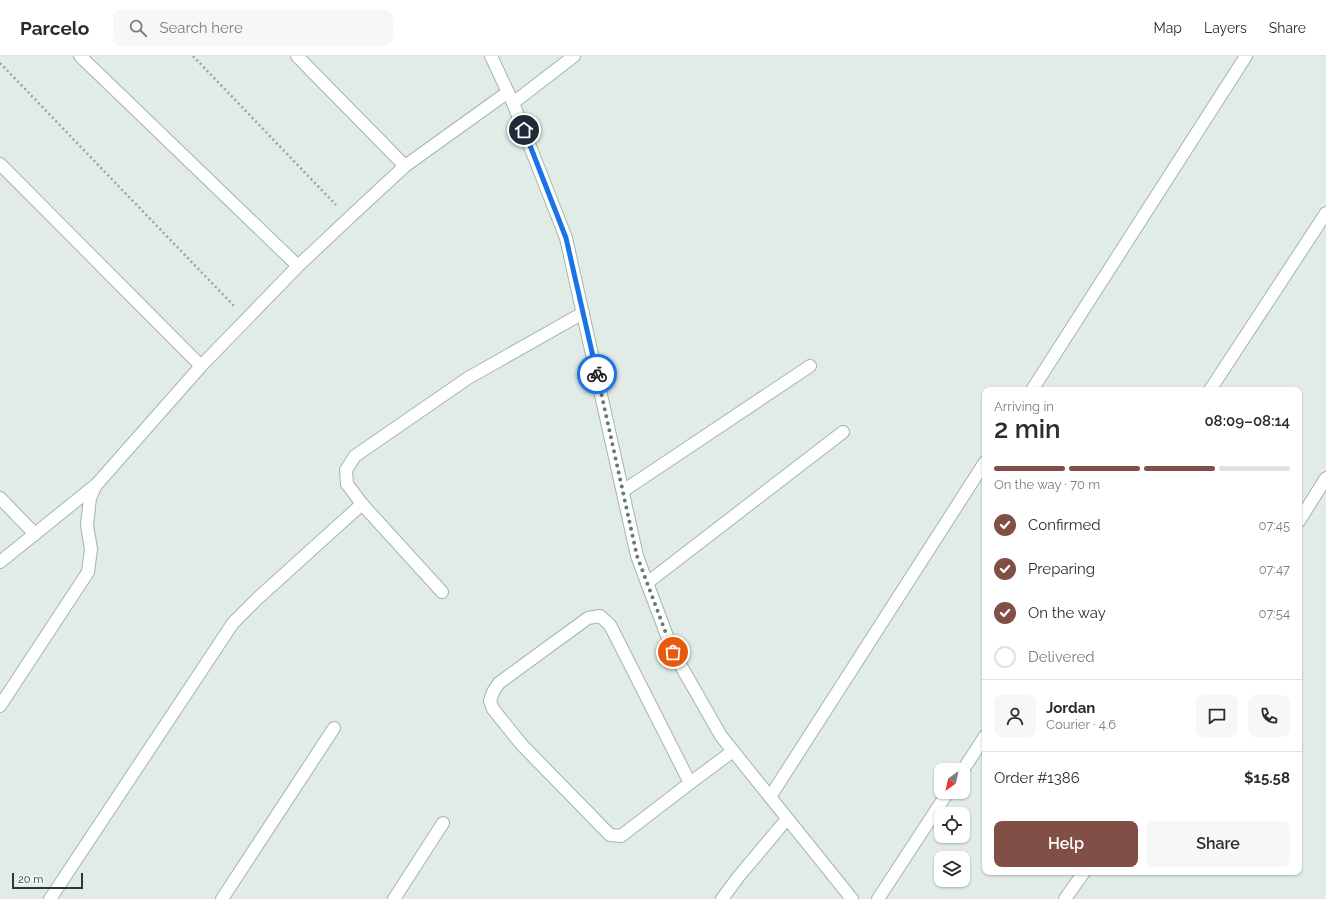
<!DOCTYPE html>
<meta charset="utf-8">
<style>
:root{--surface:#fff;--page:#f7f7f7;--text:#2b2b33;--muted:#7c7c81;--line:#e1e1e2;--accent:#824f47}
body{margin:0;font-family:Raleway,sans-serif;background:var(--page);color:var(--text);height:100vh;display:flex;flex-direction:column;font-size:15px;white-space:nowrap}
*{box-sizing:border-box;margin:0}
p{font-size:13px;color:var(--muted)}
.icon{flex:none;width:22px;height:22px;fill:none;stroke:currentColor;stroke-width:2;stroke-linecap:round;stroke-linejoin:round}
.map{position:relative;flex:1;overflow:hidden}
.details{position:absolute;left:982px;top:331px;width:320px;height:488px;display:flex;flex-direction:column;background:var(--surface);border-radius:8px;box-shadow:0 1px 3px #0004}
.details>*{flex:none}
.needle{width:26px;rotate:213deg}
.buttons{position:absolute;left:934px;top:707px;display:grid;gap:8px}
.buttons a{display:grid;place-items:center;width:36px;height:36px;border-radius:8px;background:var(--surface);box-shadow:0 1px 3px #0004;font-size:20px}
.scale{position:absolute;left:12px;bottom:10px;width:71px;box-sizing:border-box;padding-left:4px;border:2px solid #233c34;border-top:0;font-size:11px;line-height:14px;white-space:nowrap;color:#233c34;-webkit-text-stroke:3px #f3f8f5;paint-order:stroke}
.pin{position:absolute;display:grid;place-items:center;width:34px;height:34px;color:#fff;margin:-17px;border:2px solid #fff;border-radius:50%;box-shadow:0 1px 4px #0007}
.courier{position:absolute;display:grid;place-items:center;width:40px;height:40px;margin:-20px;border:3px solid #1a73e8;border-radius:50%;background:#fff;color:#222;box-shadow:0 1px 5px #0007}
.headline em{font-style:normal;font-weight:600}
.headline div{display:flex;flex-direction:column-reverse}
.headline{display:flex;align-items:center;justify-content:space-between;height:68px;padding:0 12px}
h1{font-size:26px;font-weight:600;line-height:30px}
.bar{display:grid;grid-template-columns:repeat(4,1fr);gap:6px 4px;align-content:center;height:48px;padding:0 12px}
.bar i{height:5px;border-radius:3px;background:var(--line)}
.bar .active{background:var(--accent)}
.bar p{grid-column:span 4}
.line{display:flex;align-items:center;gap:10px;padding:0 12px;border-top:1px solid var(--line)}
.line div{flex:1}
.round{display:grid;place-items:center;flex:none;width:42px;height:42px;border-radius:8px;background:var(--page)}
ol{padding:0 12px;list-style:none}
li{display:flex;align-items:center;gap:12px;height:44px}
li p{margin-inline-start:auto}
li .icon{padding:4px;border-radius:50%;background:var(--accent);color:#fff;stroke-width:4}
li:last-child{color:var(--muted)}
li i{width:22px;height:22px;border:2px solid var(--line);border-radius:50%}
.button{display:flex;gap:8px;margin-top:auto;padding:8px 12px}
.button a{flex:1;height:46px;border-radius:8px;background:var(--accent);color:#fff;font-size:16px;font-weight:600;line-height:46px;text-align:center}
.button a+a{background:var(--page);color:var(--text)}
header{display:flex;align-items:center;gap:24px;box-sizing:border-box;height:56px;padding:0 20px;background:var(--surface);border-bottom:1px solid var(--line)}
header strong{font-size:19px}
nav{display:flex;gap:22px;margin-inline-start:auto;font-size:14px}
.search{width:280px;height:36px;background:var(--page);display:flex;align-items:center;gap:10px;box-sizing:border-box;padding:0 14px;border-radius:8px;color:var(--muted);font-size:15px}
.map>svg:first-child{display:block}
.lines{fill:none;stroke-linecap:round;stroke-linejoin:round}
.lane-casing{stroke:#a5b4ae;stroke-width:14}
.street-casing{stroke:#a5b4ae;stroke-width:14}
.secondary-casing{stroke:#a1b7ae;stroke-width:14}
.path{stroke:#84ae9f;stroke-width:2.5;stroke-dasharray:2 3;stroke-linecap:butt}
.lane{stroke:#fff;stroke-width:12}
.street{stroke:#fff;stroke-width:12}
.secondary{stroke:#fff;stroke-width:12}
.done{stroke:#667a73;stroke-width:4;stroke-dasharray:0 7.2}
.route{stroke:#1a73e8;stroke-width:5}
</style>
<header>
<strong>Parcelo</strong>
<div class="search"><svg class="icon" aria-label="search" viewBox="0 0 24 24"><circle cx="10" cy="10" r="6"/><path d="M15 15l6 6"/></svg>Search here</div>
<nav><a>Map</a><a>Layers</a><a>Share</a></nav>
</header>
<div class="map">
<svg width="1326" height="843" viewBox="0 0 1326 843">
<rect width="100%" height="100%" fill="#e2ece7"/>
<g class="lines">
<defs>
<path id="lane" d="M623,435L810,310
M0,442L35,478
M647,527L843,376
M442,536L362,448L347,428L346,414L355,400L468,322L583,257
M690,727L610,569L600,560L588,562L499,627L493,636L490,645L493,653L522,689L610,779L621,780L690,727L733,695"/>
<path id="street" d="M80,0L298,210
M297,0L405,110
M513,47L574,0
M0,108L201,310
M1032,334L1246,0
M1210,334L1326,157
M1299,465L1326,422
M0,506L97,428L201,310L298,210L349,162L405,110L508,36
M0,650L88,516L91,493L87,469L90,442L96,429
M963,714L985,680
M770,741L985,406
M50,843L233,567L257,543L362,448
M222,843L334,672
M394,843L443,767
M722,843L739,820L787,763
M878,843L948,736
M1065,843L1084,816"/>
<path id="secondary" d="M491,0L513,47L566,182L637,500L673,596L721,680L852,843"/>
</defs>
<use href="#lane" class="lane-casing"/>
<use href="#street" class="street-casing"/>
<use href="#secondary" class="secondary-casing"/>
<path class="path" d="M193,0L336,149
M0,7L234,250"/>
<use href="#lane" class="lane"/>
<use href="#street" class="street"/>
<use href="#secondary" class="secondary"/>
</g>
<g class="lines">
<path class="done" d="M597,318L637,500L673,596"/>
<path class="route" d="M524,74L566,182L597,318"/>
</g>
</svg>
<div class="buttons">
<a><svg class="needle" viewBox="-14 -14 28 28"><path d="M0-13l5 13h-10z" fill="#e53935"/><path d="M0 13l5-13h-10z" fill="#7c7c81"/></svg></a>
<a><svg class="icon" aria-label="locate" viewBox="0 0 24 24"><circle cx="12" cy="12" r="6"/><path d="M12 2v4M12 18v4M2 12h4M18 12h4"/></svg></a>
<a><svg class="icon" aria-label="layers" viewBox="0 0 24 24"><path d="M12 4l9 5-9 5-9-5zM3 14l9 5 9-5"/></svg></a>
</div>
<div class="scale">20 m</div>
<div class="pin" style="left:673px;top:596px;background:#ea580c"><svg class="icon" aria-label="bag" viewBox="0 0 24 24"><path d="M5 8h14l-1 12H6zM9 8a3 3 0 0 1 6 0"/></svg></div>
<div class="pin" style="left:524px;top:74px;background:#1f2937"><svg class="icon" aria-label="home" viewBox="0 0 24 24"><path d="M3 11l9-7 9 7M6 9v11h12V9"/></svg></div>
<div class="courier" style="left:597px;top:318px"><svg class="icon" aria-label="bike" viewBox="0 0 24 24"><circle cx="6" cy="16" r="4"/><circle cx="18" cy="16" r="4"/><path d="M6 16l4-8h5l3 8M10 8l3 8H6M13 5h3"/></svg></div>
<section class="details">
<div class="headline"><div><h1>2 min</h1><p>Arriving in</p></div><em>08:09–08:14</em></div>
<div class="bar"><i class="active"></i><i class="active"></i><i class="active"></i><i></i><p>On the way · 70 m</p></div>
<ol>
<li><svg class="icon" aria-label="check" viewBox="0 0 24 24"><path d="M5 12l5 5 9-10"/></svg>Confirmed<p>07:45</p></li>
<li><svg class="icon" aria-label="check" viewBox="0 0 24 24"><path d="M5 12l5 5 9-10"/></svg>Preparing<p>07:47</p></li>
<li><svg class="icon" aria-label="check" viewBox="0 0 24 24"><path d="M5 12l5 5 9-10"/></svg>On the way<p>07:54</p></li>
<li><i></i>Delivered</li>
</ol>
<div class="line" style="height:72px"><a class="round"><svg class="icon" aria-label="person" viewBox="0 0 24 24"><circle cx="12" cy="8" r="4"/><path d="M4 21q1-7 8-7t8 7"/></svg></a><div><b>Jordan</b><p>Courier · 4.6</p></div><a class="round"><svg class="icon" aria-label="chat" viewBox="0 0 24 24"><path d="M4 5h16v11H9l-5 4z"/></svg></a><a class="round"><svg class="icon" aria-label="phone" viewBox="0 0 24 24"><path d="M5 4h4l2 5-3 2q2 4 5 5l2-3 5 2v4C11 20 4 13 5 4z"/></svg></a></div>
<div class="line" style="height:52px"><div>Order #1386</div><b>$15.58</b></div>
<div class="button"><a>Help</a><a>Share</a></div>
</section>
</div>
